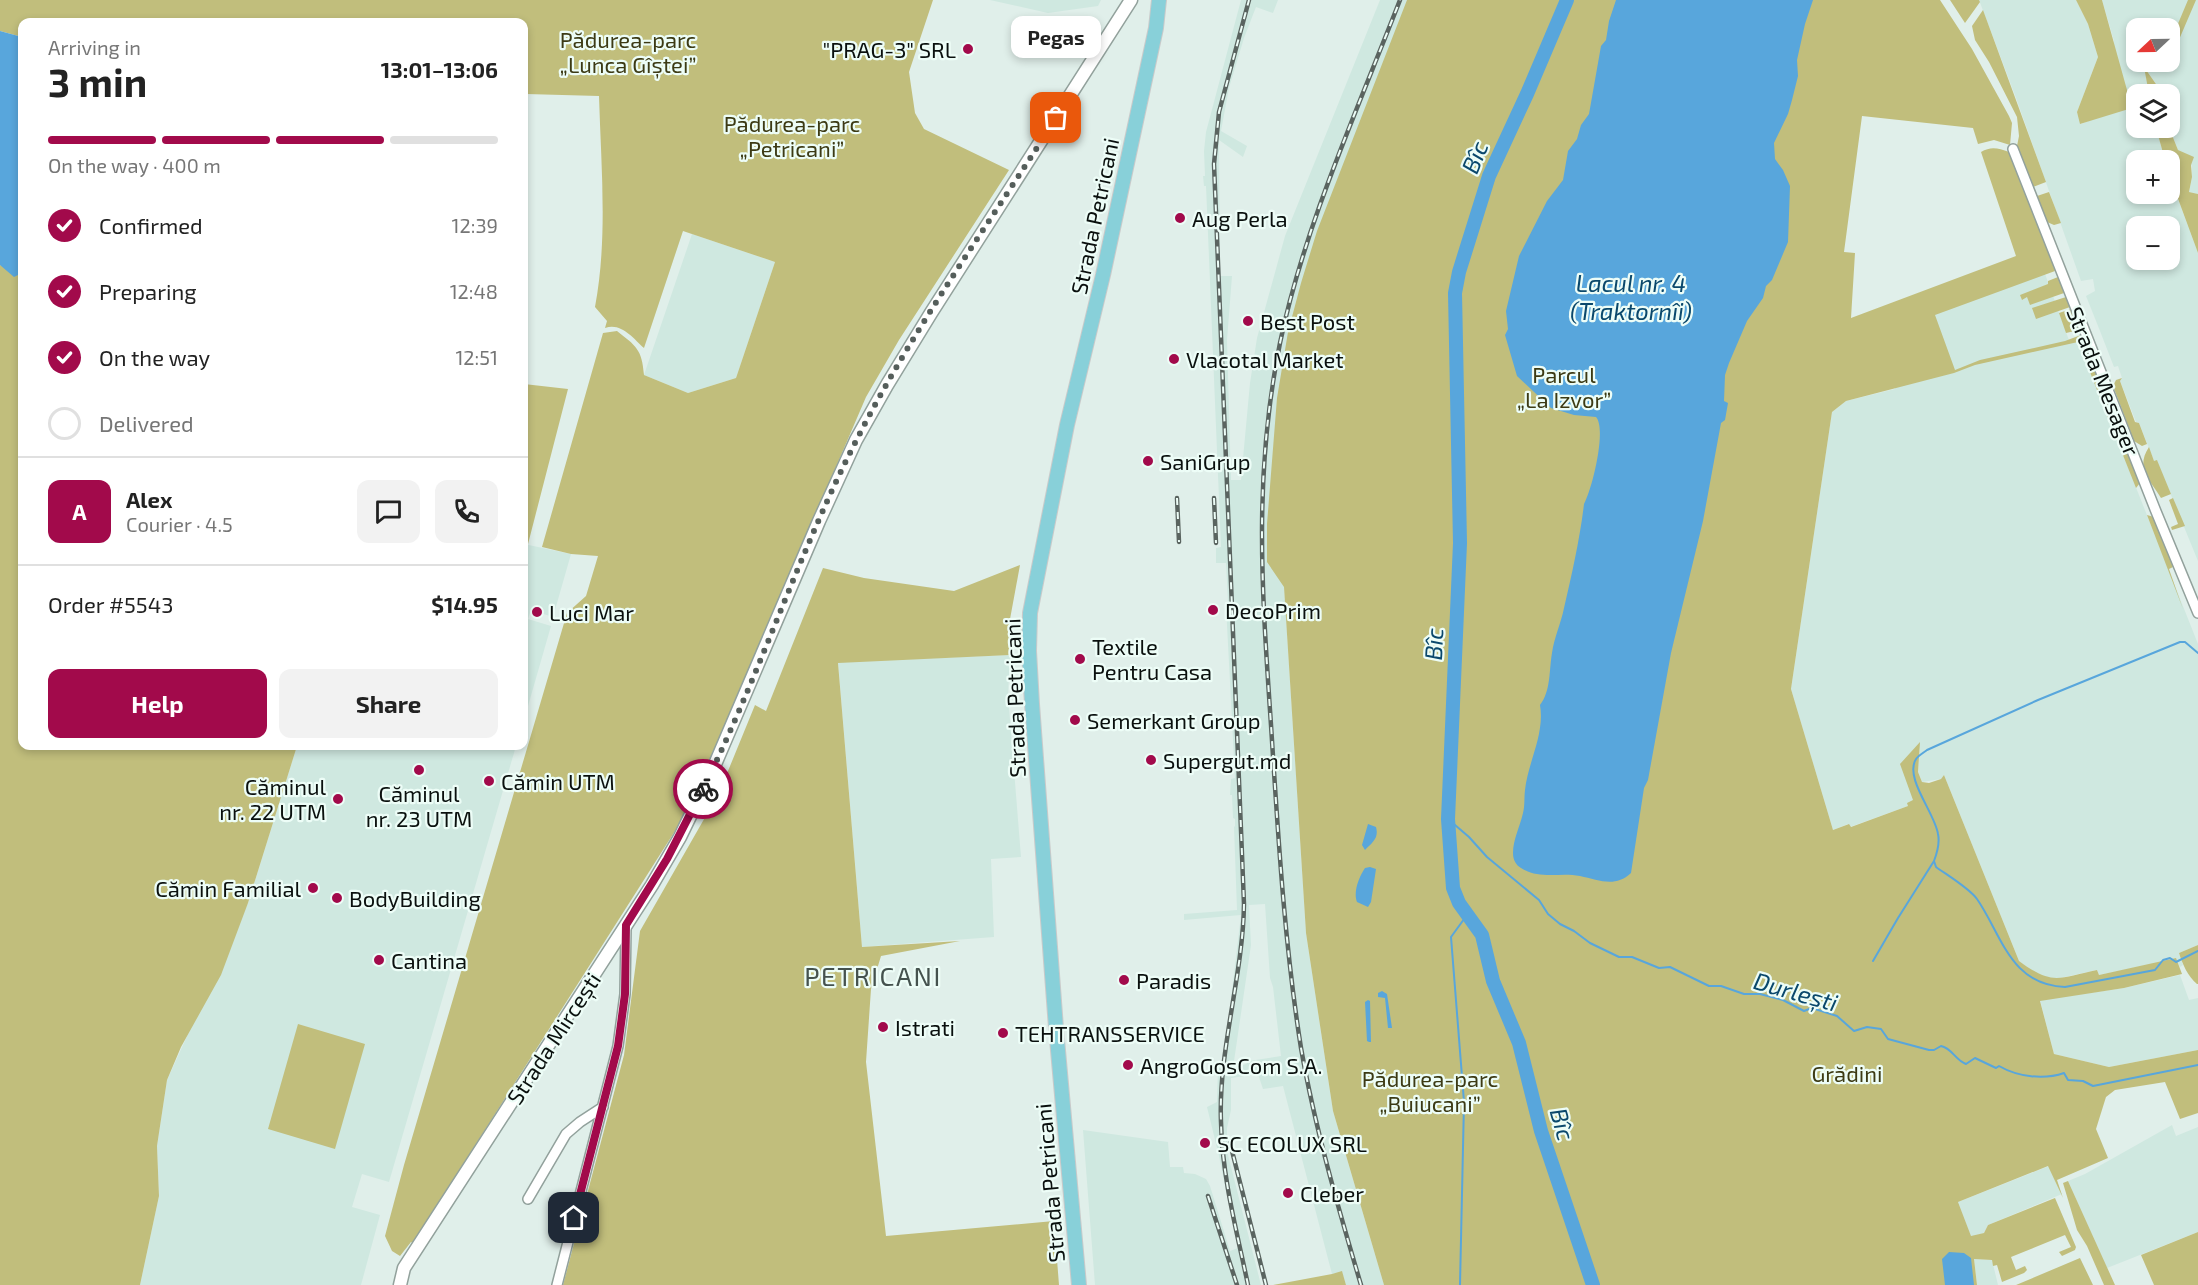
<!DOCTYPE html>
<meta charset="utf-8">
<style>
:root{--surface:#fff;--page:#f2f2f2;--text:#222;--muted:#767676;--line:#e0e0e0;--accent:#a20a4b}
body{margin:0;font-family:"Exo 2",sans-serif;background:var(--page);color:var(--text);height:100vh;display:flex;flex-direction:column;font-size:22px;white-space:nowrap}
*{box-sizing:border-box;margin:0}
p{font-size:20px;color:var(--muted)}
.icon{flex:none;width:33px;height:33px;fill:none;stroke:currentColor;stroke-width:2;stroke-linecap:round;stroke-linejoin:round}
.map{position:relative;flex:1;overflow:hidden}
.panel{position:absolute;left:18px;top:18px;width:510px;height:732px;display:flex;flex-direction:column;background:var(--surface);border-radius:12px;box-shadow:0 3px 9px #0003}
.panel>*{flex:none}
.needle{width:39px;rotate:248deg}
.tools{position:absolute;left:2126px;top:18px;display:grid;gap:12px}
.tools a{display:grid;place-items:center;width:54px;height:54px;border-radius:12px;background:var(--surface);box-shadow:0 3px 9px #0003;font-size:30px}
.pin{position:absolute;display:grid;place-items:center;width:51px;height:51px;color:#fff;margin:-26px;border-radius:12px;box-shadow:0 3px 9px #0006}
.courier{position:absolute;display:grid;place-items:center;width:60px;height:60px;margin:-30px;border:4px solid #a20a4b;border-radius:50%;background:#fff;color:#222;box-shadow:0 2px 8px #0007}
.bubble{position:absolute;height:42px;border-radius:12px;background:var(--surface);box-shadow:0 3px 9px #0003;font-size:20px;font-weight:700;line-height:42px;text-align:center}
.overview em{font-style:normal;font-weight:700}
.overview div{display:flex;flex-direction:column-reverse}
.overview{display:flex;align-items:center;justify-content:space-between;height:102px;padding:0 30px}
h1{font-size:39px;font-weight:700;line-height:45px}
.bar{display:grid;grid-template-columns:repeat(4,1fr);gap:9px 6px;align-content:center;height:72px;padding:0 30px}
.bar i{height:8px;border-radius:4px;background:var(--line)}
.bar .on{background:var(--accent)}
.bar p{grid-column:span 4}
.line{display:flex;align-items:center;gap:15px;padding:0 30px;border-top:2px solid var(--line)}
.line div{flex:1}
.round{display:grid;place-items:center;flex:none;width:63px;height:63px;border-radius:12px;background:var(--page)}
ol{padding:0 30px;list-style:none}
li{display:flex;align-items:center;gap:18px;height:66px}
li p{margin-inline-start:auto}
li .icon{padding:6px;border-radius:50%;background:var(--accent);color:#fff;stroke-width:4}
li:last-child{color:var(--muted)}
li i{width:33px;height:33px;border:3px solid var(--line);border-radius:50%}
.cta{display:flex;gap:12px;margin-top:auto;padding:12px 30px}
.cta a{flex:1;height:69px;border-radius:12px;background:var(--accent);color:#fff;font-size:24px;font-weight:700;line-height:69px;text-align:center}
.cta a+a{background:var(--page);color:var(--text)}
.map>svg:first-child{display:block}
.built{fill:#cfe8e0;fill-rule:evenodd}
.green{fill:#c1be7c}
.water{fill:#58a6dc}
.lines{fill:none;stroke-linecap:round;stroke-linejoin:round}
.stream{stroke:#58a6dc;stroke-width:2}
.river{stroke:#58a6dc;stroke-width:14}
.minor-casing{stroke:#92a19c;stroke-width:12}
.secondary-casing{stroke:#92a19c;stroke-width:15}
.primary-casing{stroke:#c9caca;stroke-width:16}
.minor{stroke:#fff;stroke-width:9}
.secondary{stroke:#fff;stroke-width:12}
.primary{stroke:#88d0d9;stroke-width:14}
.rail-casing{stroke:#5a6460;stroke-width:4.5}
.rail{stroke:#edfdf7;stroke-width:2;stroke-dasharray:7;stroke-linecap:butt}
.done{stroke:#555e5b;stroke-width:6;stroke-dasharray:0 10.8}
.route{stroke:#a20a4b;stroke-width:8}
.poi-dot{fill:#a20a4b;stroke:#edfdf7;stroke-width:2}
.labels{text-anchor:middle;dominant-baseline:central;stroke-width:4.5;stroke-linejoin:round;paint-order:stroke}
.park-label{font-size:22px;fill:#3c3a14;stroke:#edfdf7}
.poi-label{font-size:22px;fill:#0a100e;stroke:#edfdf7;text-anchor:start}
.street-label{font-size:22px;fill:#0a100e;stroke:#edfdf7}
.water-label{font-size:24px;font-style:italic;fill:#0a486c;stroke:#edfdf7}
.quarter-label{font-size:26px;letter-spacing:1.5px;fill:#45524e;stroke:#edfdf7}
</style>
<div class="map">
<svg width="2198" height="1285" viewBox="0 0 2198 1285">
<rect width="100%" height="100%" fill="#e0efea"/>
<path class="built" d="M990,0H1101L1098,6L1048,13Z
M1241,0H1278L1273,13L1256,7L1244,38L1229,88L1221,131L1247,146L1243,157L1219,140L1220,276H1232L1227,340L1231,480H1241L1250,383L1257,338L1285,236L1380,0H1417L1284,585L1306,933L1333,1111L1384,1285H1346L1342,1272L1332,1274L1283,1086L1263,1089L1258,1074L1231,1078V1110L1227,1128V1151L1261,1285H1095L1083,1130L1168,1142L1170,1167H1183L1184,1173L1195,1174L1206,1179L1210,1186L1230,1251L1238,1248L1219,1156L1207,1107L1217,1102L1218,1068H1223L1241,915L1184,920V914L1237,910L1234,827L1235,826V819L1233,818L1232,795H1230L1231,779L1235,778L1226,606L1228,602L1226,563H1216V548L1221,547L1206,186H1204L1203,176H1205L1204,151L1206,132ZM1265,904L1270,978L1273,987L1281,1056L1249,1061L1246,1064L1233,1068L1251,945L1249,905Z
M1979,0H2076L2088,24L2098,57L2077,112L2081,124L2093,119L2114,41L2102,0H2198V194L2189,192L2192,177V166L2178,150L2172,135L2169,120V94H2163L2145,68L2149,94H2136V128H2156L2165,160H2136V194H2169V175L2198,253V561L2157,461H2154L2139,423L2136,422L2120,381L2122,378L2118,366L2114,367L2100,331L2086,296L2095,291L2093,279L2081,281L2016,98ZM2136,28H2169V62H2136ZM2136,226H2169V260H2136Z
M692,234L775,262L736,378L688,393L644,375Z
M2040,260L2070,343L2078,341L2198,644V945L2179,953L2183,965L2180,967L2176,959L2099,975L2097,970L2051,980L2032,971L2019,961L1944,775L1941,779L1922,782L1918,772L1920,743L1913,801L1908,806L1850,827L1848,824L1833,830L1791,689L1832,412L1846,401L1895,389L1907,311Z
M524,544L571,554L553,617L531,610L528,619L551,626L524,720Z
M1010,655L1008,695L1021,857L991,859L994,937L862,947L838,662Z
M297,746H516L389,1182L362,1174L352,1207L380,1215L361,1285H140L159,1196L157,1146L167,1080L248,903Z
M2180,975L2189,1000L2198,998V1050L2109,1067L2054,1054L2040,1000L2124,988Z
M2172,1125L2176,1136L2198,1127V1232L2107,1268L2068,1181L2085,1174Z
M2049,1166L2062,1194L1988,1225L1984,1233L1971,1237L1958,1202Z
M1974,1259L1992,1260L1998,1285H1977Z"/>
<path class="green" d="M0,0H933L909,72L915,113L924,129L1009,170L899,340L866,397L736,700L682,820L413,1243L411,1242L400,1256L392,1251L385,1236L404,1165L567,613L586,596L598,556L571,554L542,547L603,333L617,331C636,346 642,349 644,375L688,393L736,378L775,262L683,231L644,348C633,338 621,322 605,328L607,321L595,307C608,238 601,166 599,96L526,94L524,99V22H22V37L0,31Z
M1407,0H1940L1972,49L2009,116L2012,123L2010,145L1994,140L1978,144L1973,128L1862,116L1844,252L1855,253L1851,318L2016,256L1981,152C1991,146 1998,148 2009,152L2037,218L2055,271L1935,315L1955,370L1980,360L2065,341L2081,335L2140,483L2136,488L2078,342L1975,365L1954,373L1846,401L1832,412L1791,689L1833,830L1849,824L1851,827L1908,806L1907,803L1913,800L1900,764L1920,742L1918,772L1922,782L1929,783L1941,779L1944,775L2019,961C2053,986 2058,978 2097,970L2099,975L2176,958L2182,974L2124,988L2040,1001L2054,1054L2109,1067L2198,1050V1113L2180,1119L2165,1082L2115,1090L2106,1097L2096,1129L2108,1158L2057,1180L2063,1198L2048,1166L1958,1202L1971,1236L1984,1233L1988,1225L2055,1198L2076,1247L2075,1250L2062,1256L2059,1252L2071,1247L2065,1235L2011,1257L2016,1270L2025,1266L2027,1270L2024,1273L2002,1282L1997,1265L1993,1266L1992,1260L1974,1259L1977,1285H1384L1333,1111L1306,933L1284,587L1267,562V524L1277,398L1288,332L1301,283L1317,231Z
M1950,0H1979L1980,2L1965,23Z
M2076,0H2102L2132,108L2080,124L2077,112L2098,57L2088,24Z
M2188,0H2196L2169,63H2167L2164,70L2161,64L2162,62H2169V45Z
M1983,10L2046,182L2033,187L2016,151L2019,136L2017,117L1989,62L1975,40L1972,26Z
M2144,67L2163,94H2149Z
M2169,120L2172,135L2178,150L2194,157L2191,165L2192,177L2189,192L2198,194V253L2170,177L2169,160H2165L2156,128H2169Z
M2049,192L2061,223L2054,225L2047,222L2037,196Z
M22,260V746H297L248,903L221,975L181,1047L167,1080L157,1146L159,1196L140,1285H0V265L22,273Z
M2058,277L2064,293L2030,305L2027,297L2022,300L2020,295L2048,284V281Z
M2066,297L2070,307L2036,319L2032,308Z
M2071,309L2079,330L2066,333L2059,313Z
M2122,378L2120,381L2135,422L2139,423L2147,444L2142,446L2134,441L2113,386L2116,380Z
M524,384L568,389L528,544H524Z
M2149,447L2154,461L2157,460L2171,494L2161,498C2150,480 2135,468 2149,447Z
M2173,498L2185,526L2172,530L2171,527L2178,524L2169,500Z
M2147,515L2154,517L2173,567L2169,569L2183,609Z
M1020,565L1008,630L1010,655L838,663L862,947L960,941L881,956L871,989L866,1062L886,1236L1054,1221L1059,1285H563L624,1055L640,931L719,793L755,705L766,711L823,568L864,578L954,591Z
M2198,945V984H2197C2188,977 2182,963 2179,953Z
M298,1024L365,1044L335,1149L268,1129Z
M2068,1181L2115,1285H2104L2087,1246L2077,1230L2063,1183Z
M2198,1232V1285H2154L2141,1255Z
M2080,1258L2093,1285H2016Z
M1342,1271L1346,1285H1273L1332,1274Z"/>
<path class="water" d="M1616,0H1813L1805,24L1797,60L1798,76L1792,100L1788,114L1774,143L1775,159L1783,170L1790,186L1788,242L1772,280L1766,286L1763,298L1747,321L1729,363L1725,375L1724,401L1728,403L1725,420L1721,423L1703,521L1671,653L1648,780L1644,788L1631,873C1615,888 1599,880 1580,876C1560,872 1540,880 1521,868C1516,865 1513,860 1513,853C1513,840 1520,826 1523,813C1525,806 1524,798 1525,790C1528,762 1545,734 1540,705C1551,691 1549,670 1552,653C1554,638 1561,623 1564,608C1572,574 1580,538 1584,504C1592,490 1607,429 1596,417L1574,415L1551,408L1517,376L1505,335L1508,329L1506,311L1519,256L1547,201L1563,180L1568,151L1577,139L1581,125L1589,114L1601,46L1606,40L1609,21Z
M0,31L22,37V273L14,277L0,265Z
M1368,824L1376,827C1379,838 1373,842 1365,850L1362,845Z
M1370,867L1376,869L1371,902L1368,907L1357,902C1353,892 1359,877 1365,868Z
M1382,991L1387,994L1392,1028H1388L1385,998L1378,997V993Z
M1368,1000L1370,1001L1371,1042H1369L1367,1041L1365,1002Z
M1949,1252L1964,1253L1971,1258L1974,1285H1945L1942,1259Z"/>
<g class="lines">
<path class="stream" d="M2198,653L2185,642H2180L2038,700L1927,750C1923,753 1918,756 1916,759C1904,778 1935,813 1938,834C1940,843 1937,853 1934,861L1936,867C1947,875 1969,888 1977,899C2002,935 2010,985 2065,987L2155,970L2163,960L2170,958L2176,962L2198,951
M1448,819L1469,837L1487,857L1539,900L1548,914L1560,924L1574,931L1590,943L1619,957H1632L1659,968L1670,967L1709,986H1721L1744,994H1760L1783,1000L1804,1011L1812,1008L1837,1016L1854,1031L1867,1027L1881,1029L1888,1039L1929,1050H1934L1941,1046C1952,1048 1955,1060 1966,1064L1975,1058L1996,1068L1999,1066C2018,1077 2044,1080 2064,1073L2068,1080L2083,1081L2093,1086L2198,1065
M1873,961L1898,918L1934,861
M1460,1285L1464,1102L1451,937L1467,915"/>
<path class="river" d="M1567,0L1527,94L1489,176L1459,272L1455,293L1460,543L1448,819L1453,888L1459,903L1482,935L1493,981L1519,1043L1541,1131L1593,1285"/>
<defs>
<path id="minor" d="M2013,149L2155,509L2198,613
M528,1199L566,1134L580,1122L603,1107
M557,1285L618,1046L625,994L626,925"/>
<path id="secondary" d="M400,1285L404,1268L652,885L680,837L713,769L819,521L856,440L887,385L931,313L1131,0"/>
<path id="primary" d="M1079,1285L1056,1028L1032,704L1029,651L1030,613L1067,425L1103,275L1156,28L1159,0"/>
</defs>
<use href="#minor" class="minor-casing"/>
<use href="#secondary" class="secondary-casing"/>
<use href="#primary" class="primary-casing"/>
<use href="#minor" class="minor"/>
<use href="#secondary" class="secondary"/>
<use href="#primary" class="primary"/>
<defs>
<path id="rail" d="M1177,498L1179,542
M1214,498L1216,543
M1230,1143L1266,1285
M1208,1196L1237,1285
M1248,1285C1237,1232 1222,1177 1221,1122C1218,1051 1243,976 1244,904L1214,164L1219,112L1249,0
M1361,1285C1338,1207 1315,1128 1301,1048C1284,941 1278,833 1271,725C1262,592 1253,476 1280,343C1304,227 1357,111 1400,0"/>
</defs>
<use href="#rail" class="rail-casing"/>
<use href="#rail" class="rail"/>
</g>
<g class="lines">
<path class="done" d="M703,789C760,674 799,552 857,439C914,327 989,224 1056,118"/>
<path class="route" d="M574,1218L618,1046L625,994L626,925L667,859L703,789"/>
</g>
<g class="poi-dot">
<circle cx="968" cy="49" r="6"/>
<circle cx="1180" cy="218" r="6"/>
<circle cx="1248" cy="321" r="6"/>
<circle cx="1174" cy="359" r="6"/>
<circle cx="1148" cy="461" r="6"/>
<circle cx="1213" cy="610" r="6"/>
<circle cx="537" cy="612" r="6"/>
<circle cx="1080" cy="659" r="6"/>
<circle cx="1075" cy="720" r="6"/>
<circle cx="1151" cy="760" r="6"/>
<circle cx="419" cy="770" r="6"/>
<circle cx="489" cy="781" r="6"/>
<circle cx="338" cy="799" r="6"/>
<circle cx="313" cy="888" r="6"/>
<circle cx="337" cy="898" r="6"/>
<circle cx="379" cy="960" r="6"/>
<circle cx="1124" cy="980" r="6"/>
<circle cx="883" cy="1027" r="6"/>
<circle cx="1003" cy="1033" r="6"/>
<circle cx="1128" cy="1065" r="6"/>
<circle cx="1205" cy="1143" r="6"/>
<circle cx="1288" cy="1193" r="6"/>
</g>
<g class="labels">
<g class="park-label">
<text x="628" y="39">Pădurea-parc<tspan x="628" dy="25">„Lunca Gîștei”</tspan></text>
<text x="792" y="123">Pădurea-parc<tspan x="792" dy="25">„Petricani”</tspan></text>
<text x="1564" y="374">Parcul<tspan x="1564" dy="25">„La Izvor”</tspan></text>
<text x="1847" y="1073">Grădini</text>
<text x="1430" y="1078">Pădurea-parc<tspan x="1430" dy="25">„Buiucani”</tspan></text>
</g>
<g class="poi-label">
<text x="956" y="49" text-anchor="end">"PRAG-3" SRL</text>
<text x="1192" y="218">Aug Perla</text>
<text x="1260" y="321">Best Post</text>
<text x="1186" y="359">Vlacotal Market</text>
<text x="1160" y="461">SaniGrup</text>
<text x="1225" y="610">DecoPrim</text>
<text x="549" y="612">Luci Mar</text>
<text x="1092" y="646">Textile<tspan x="1092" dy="25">Pentru Casa</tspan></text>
<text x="1087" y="720">Semerkant Group</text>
<text x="1163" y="760">Supergut.md</text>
<text x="501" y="781">Cămin UTM</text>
<text x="326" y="786" text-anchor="end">Căminul<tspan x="326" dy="25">nr. 22 UTM</tspan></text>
<text x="419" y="793" text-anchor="middle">Căminul<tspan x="419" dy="25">nr. 23 UTM</tspan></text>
<text x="301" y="888" text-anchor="end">Cămin Familial</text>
<text x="349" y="898">BodyBuilding</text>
<text x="391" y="960">Cantina</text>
<text x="1136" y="980">Paradis</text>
<text x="895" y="1027">Istrati</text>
<text x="1015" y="1033">TEHTRANSSERVICE</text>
<text x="1140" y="1065">AngroGosCom S.A.</text>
<text x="1217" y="1143">SC ECOLUX SRL</text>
<text x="1300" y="1193">Cleber</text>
</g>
<g class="street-label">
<text transform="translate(1094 216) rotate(-78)">Strada Petricani</text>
<text transform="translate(2104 381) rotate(68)">Strada Mesager</text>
<text transform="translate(1014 698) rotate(-92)">Strada Petricani</text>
<text transform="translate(553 1038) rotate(-57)">Strada Mircești</text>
<text transform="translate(1049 1183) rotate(-95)">Strada Petricani</text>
</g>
<g class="water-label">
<text transform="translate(1474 157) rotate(-68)">Bîc</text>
<text x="1631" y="282">Lacul nr. 4<tspan x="1631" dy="28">(Traktornîi)</tspan></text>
<text transform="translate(1433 644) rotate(-87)">Bîc</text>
<text transform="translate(1796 991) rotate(16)">Durlești</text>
<text transform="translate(1563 1124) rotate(74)">Bîc</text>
</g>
<g class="quarter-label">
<text x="873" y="975">PETRICANI</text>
</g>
</g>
</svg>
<div class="tools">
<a><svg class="needle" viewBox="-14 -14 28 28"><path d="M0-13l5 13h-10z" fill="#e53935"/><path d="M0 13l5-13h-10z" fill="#767676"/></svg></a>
<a><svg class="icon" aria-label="layers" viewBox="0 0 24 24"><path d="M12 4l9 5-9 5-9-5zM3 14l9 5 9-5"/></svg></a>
<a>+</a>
<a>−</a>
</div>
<div class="pin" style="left:1056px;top:118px;background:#ea580c"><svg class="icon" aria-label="bag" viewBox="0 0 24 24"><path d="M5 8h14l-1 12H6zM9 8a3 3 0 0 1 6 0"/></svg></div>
<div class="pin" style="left:574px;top:1218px;background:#1f2937"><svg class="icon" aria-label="home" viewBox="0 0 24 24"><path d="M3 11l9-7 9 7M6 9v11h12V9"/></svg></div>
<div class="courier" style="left:703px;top:789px"><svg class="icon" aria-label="bike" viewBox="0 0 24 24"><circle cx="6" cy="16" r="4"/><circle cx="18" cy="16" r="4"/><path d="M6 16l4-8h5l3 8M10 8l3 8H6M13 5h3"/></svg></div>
<div class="bubble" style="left:1011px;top:16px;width:90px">Pegas</div>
<section class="panel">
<div class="overview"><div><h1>3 min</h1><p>Arriving in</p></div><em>13:01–13:06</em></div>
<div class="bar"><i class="on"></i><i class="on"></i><i class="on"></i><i></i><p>On the way · 400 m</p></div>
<ol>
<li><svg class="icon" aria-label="check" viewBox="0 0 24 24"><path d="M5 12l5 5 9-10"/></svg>Confirmed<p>12:39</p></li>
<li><svg class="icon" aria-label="check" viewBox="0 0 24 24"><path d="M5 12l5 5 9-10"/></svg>Preparing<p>12:48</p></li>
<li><svg class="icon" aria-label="check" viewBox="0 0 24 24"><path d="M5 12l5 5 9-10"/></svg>On the way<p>12:51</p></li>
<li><i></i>Delivered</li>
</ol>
<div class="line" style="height:108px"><b class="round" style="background:var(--accent);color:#fff">A</b><div><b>Alex</b><p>Courier · 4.5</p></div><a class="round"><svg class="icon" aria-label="chat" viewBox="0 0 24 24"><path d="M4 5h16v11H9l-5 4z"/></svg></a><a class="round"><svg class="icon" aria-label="phone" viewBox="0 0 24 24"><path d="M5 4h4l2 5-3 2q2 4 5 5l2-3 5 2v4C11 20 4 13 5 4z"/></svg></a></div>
<div class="line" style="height:78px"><div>Order #5543</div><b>$14.95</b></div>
<div class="cta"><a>Help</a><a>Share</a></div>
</section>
</div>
